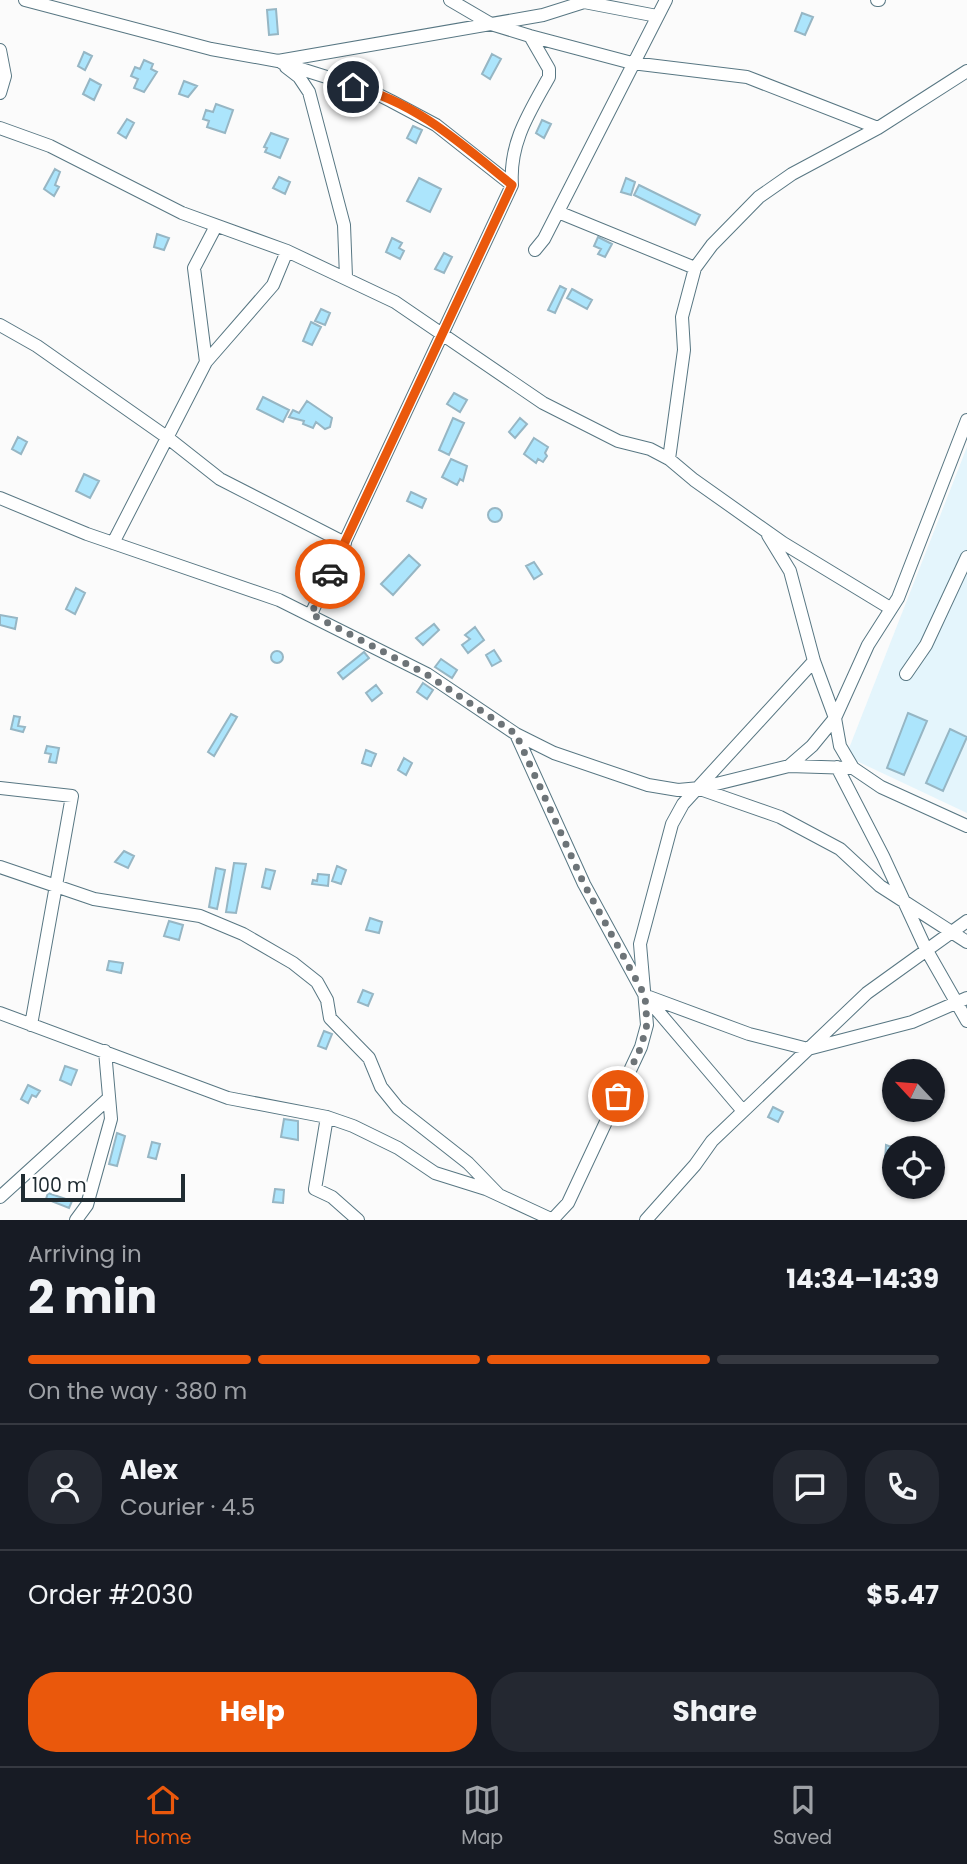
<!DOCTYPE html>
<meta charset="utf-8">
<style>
:root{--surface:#171b24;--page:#242831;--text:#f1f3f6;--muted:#9ea1a6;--line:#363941;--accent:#ea580c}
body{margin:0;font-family:Poppins,sans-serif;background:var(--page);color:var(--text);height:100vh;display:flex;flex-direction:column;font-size:26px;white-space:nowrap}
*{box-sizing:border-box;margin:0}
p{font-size:23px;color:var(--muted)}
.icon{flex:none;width:38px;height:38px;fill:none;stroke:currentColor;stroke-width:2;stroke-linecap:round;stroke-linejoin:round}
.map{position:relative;height:1220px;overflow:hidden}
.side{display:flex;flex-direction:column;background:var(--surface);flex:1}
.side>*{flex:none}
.needle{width:46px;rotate:296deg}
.tools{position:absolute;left:882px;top:1059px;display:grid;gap:14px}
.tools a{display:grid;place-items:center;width:63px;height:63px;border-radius:50%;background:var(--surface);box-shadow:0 2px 5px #0004;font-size:35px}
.scale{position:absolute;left:21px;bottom:18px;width:164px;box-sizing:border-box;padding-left:7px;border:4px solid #202c32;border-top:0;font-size:19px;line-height:24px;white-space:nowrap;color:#202c32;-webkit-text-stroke:5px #fff;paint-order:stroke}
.pin{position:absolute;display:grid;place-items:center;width:60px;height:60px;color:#fff;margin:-30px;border:4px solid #fff;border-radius:50%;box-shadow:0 2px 7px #0007}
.courier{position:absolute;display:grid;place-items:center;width:70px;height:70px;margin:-35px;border:5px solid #ea580c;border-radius:50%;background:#fff;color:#222;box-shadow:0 2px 9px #0007}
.summary em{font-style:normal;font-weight:700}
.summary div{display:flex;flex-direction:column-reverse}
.summary{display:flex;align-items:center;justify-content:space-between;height:119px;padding:0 28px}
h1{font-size:46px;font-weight:700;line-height:52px}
.bar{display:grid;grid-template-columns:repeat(4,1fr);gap:10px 7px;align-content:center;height:84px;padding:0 28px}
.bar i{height:9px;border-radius:5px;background:var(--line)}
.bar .on{background:var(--accent)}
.bar p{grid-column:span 4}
.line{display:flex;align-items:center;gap:18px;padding:0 28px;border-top:2px solid var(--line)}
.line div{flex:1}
.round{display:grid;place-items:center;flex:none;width:74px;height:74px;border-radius:28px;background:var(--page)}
.button{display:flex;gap:14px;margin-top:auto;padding:14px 28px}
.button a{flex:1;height:80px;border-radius:28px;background:var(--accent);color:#fff;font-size:28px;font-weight:700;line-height:80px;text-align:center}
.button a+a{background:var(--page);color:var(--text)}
.menu{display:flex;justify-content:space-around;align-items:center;height:98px;border-top:2px solid var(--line);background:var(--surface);font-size:19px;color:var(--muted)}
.menu a{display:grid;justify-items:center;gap:4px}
.menu .on{color:var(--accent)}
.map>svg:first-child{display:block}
.built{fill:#e4f5fc}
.building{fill:#ace5fc;stroke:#96b6c4;stroke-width:2}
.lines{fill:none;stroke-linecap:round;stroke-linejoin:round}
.minor-casing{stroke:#587783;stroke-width:14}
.minor{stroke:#fff;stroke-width:12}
.done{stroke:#6d7478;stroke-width:7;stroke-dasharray:0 12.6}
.route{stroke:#ea580c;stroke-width:9}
</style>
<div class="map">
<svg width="967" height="1220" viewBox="0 0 967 1220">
<rect width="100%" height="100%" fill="#fbfbfb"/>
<path class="built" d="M967,447V813L846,756Z"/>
<path class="building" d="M276,9L278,34L269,35L267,10Z
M802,13L813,17L805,35L795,31Z
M84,52L92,56L85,70L78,66Z
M492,54L501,59L490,79L482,74Z
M144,60L153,64L151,69L157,72L144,92L134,88L138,79L131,76L135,67L140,69Z
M90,79L101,85L94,100L83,94Z
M184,81L197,86L188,97L179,94Z
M216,104L233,110L225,133L207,127L209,121L203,119L206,110L213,112Z
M127,119L134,123L126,138L118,133Z
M542,120L551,124L544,138L536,133Z
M413,126L422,130L416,143L407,138Z
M271,133L288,139L280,158L265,152L267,148L264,147Z
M55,169L60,172L55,185L59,187L54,196L44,189Z
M279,177L290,182L285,194L273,188Z
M419,178L441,189L430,212L407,201Z
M626,178L635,182L631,195L621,192Z
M639,185L700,215L695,225L634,195Z
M157,234L169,238L164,250L154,247Z
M598,237L612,244L605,257L598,254L601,249L594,246Z
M392,238L402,243L399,248L404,251L400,259L386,252Z
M444,253L452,257L444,273L435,269Z
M560,286L566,289L555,313L548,310Z
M572,289L592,300L587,309L567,298Z
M321,309L330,313L325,325L315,321Z
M311,322L321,327L312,345L303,341Z
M454,393L467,400L460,412L447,404Z
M263,397L289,410L283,422L257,409Z
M307,401L332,418L330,427L325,429L316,422L313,428L303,424L304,421L289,417L293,410L299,413Z
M453,418L464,423L449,455L439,450Z
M520,418L527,424L515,438L509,432Z
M18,437L27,442L21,454L12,449Z
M534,438L548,447L545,453L547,456L543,462L538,459L536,463L524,454Z
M451,459L467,466L463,481L460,479L457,485L442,477Z
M84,474L99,481L90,498L76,491Z
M411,492L426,499L422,508L407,501Z
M488 515a7 7 0 1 1 14 0a7 7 0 1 1-14 0Z
M409,555L420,565L393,595L381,584Z
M534,562L542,574L534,579L526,566Z
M76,588L85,593L75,614L66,609Z
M0,615L17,618L15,629L0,625Z
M434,624L439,630L423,645L416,638Z
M475,627L484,640L468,653L462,645L470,639L465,635Z
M494,650L501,661L492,666L486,655Z
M271 657a6 6 0 1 1 12 0a6 6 0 1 1-12 0Z
M364,652L369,658L343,679L338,673Z
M441,659L457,670L452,678L435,667Z
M423,683L433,690L427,699L417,692Z
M376,685L382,693L372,701L366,693Z
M908,713L927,721L904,775L887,768Z
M231,714L237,717L214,756L208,752Z
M14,716L20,717L18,726L25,727L23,732L11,729Z
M950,729L967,737L943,791L926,783Z
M47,746L59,748L56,763L49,762L51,754L45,753Z
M366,750L376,754L371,766L362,763Z
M404,758L412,763L406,775L398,770Z
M124,851L134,856L128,868L115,862Z
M234,863L246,864L236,913L226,912Z
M337,866L346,870L341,884L332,881Z
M216,868L225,870L217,909L209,907Z
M266,869L275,871L270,889L262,887Z
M318,874L329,875L328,886L312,884L313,880L317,881Z
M370,918L382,922L379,933L366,930Z
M169,921L183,925L179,940L164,936Z
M109,961L123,963L121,973L107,970Z
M363,990L373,994L368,1006L358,1002Z
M324,1031L332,1034L326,1049L318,1046Z
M65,1066L77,1070L71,1085L60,1080Z
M28,1085L40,1091L36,1097L32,1095L28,1103L21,1099Z
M773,1107L783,1112L778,1122L768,1117Z
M284,1119L298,1121V1140L281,1137Z
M117,1133L125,1136L117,1166L109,1164Z
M152,1142L160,1144L156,1159L148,1157Z
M886,1145L894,1148L893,1163L885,1160Z
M275,1189L284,1190L283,1203L273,1202Z
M48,1193L72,1201L69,1208L46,1199Z"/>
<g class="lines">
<defs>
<path id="minor" d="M25,0L211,49L278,61L543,15L584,2L657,16
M450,0L491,24L530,36L632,63L747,77L878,128
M877,0H879
M0,50L5,76L0,93
M282,63L371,91L391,101L436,125L512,185
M286,67L299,77L309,92L344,225L346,277
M0,128L50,146L182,213L287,251L395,302L543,403L618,441L650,449L669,459L694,480L783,543L890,608
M558,212L695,268
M535,250L544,239L666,0
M0,325L37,346L168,438L220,479L345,543
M206,362L273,285L287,251
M967,420L898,598L868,645L835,718L840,746L853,768L881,787L967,826
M669,459L684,350L682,317L695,268L712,245L759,197L792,174L878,128L967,71
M0,498L87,534L279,600L427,674L516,734L554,753L648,785L678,790L700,788L789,766L853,768
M768,535L790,571L814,661L835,718L812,746L789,766
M113,543L206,362L194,268L216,226
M311,614L512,185C509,143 529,113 549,77V69L530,36
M906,674L926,645L967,557
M516,734L584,884L645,996L743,1111
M837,767L883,856L926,949L967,1021
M0,788L72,796L31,1025
M700,789L780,817L840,849L880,886L967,942
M0,867L94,899L200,916L243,934L293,963L317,982L327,1000L330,1018L369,1058L381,1087L398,1108L468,1163L499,1195
M649,997L749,1034L808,1049L912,1022L967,998
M0,1013L228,1098L327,1117L353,1126L398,1148L435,1173L486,1189L553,1220
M327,1117L315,1189L332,1197L358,1220
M0,1197L109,1098
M76,1220L87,1205L111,1119L105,1051
M552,1220L568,1203L641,1047L647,1025L640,944L672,824L683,804L814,661
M646,1220L695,1165L712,1141L867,993L967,921"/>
</defs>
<use href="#minor" class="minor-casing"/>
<use href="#minor" class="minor"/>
</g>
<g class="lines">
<path class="done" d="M330,574L311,614L426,674L516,734L584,884L645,996L647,1024L641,1047L618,1096"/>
<path class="route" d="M330,574L512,185C465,147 414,100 353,87"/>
</g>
</svg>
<div class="tools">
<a><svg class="needle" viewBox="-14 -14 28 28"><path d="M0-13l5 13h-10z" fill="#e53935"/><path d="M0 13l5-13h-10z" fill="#9ea1a6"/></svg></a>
<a><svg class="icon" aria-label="locate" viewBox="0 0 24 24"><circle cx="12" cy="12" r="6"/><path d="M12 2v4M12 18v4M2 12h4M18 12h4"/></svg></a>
</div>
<div class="scale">100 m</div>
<div class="pin" style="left:618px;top:1096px;background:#ea580c"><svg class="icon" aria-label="bag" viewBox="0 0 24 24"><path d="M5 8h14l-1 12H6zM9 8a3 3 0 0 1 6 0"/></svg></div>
<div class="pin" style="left:353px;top:87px;background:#1f2937"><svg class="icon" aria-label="home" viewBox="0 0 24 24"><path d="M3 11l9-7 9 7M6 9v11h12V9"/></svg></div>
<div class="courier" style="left:330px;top:574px"><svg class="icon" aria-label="car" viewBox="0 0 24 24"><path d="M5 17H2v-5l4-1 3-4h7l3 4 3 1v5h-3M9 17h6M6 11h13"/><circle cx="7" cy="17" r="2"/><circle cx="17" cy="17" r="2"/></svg></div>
</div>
<section class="side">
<div class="summary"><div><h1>2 min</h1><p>Arriving in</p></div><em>14:34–14:39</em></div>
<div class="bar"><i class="on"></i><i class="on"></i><i class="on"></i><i></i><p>On the way · 380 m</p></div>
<div class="line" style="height:126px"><a class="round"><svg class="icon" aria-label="person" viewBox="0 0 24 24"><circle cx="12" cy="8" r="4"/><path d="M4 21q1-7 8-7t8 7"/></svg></a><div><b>Alex</b><p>Courier · 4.5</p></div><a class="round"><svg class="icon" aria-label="chat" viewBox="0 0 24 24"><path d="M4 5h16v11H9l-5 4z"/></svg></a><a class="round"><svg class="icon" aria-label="phone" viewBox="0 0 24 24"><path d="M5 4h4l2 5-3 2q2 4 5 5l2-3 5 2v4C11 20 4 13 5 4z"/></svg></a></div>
<div class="line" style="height:91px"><div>Order #2030</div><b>$5.47</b></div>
<div class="button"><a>Help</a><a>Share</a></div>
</section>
<nav class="menu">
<a class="on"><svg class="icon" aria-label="home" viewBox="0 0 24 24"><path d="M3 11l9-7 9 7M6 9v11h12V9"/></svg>Home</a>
<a><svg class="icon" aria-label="map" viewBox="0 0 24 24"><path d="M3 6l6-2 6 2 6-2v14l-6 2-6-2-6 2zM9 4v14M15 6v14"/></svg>Map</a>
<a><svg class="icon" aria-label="saved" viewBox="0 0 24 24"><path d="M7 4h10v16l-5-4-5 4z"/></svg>Saved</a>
</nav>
